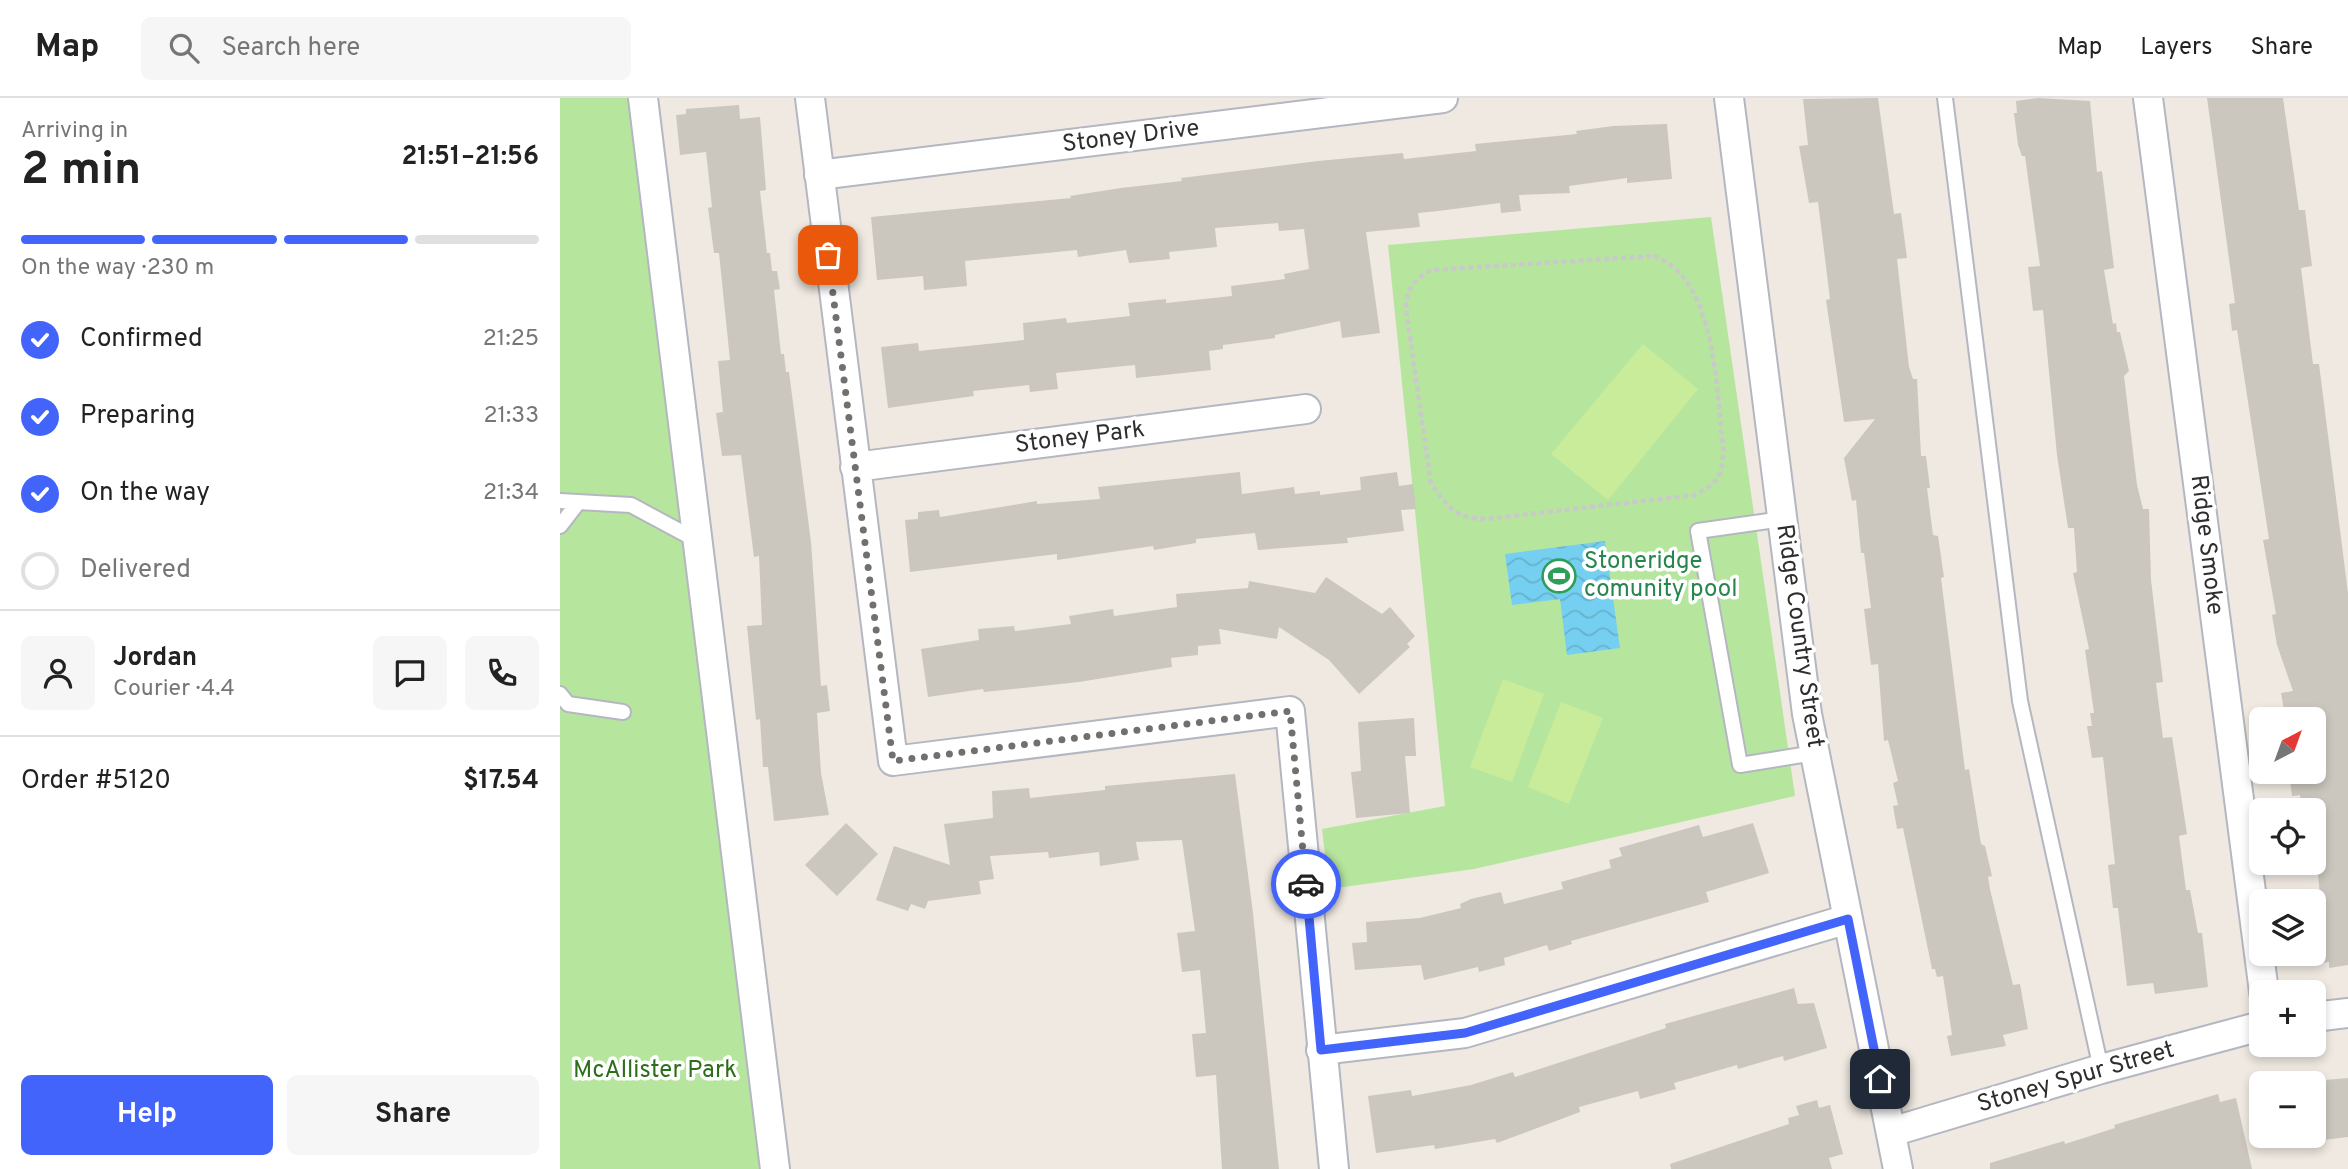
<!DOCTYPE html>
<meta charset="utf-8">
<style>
:root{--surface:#fff;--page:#f6f6f6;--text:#222;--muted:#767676;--line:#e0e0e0;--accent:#4264fb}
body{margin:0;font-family:Overpass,sans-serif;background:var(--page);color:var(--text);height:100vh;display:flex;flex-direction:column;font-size:26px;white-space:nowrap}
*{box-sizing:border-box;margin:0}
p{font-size:23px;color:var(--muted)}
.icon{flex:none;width:38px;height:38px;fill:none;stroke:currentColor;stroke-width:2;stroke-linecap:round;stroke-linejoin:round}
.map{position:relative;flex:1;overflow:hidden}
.sheet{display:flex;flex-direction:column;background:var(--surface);width:560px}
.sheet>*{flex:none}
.needle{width:46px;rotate:41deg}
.fabs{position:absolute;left:1689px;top:609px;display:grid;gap:14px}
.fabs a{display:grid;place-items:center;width:77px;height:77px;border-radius:10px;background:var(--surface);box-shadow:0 4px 10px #0003;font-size:35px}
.pin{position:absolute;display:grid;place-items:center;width:60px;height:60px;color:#fff;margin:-30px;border-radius:14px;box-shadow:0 4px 10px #0006}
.courier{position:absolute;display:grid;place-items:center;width:70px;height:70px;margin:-35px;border:5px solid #4264fb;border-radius:50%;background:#fff;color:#222;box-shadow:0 2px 9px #0007}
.summary em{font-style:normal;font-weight:700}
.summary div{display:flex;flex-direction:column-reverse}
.summary{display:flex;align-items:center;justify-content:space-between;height:119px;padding:0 21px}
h1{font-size:46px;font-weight:700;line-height:52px}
.bar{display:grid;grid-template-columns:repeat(4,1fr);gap:10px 7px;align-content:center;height:84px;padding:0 21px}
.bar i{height:9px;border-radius:5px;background:var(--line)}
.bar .current{background:var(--accent)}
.bar p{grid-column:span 4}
.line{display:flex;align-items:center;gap:18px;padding:0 21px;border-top:2px solid var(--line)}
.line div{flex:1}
.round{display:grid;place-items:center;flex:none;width:74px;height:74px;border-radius:10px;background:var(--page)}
ol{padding:0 21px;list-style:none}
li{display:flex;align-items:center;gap:21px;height:77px}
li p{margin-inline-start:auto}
li .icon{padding:7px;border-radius:50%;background:var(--accent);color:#fff;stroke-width:4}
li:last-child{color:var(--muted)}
li i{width:38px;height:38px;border:4px solid var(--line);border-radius:50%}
.cta{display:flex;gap:14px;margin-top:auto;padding:14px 21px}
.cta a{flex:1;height:80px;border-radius:10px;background:var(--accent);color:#fff;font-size:28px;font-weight:700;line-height:80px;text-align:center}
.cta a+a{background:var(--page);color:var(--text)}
header{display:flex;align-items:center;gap:42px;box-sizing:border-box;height:98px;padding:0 35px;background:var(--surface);border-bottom:2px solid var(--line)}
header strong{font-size:33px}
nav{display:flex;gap:38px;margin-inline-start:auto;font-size:24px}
.search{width:490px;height:63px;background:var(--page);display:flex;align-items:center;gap:18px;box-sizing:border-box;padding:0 24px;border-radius:10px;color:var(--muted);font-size:26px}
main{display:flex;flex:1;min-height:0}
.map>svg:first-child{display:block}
.park{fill:#b6e59e}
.pitch{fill:#c9ec9a}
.water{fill:url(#water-waves)}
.building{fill:#cbc7bf}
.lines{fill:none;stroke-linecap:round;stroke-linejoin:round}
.service-casing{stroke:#b4b7c1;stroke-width:18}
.minor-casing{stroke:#b4b7c1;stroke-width:32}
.path{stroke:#c9c9c9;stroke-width:4.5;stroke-dasharray:5 3.5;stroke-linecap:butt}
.service{stroke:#fff;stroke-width:14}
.minor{stroke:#fff;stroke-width:28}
.done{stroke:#726f6d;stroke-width:7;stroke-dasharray:0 12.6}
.route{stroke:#4264fb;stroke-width:9}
.labels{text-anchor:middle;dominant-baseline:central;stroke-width:7;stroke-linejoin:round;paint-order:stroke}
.street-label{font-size:24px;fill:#2e2e2e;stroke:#fff}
.leisure-label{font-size:24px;fill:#27864d;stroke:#fff;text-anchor:start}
.park-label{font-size:24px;fill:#2c6e1b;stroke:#fff}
</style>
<header>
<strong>Map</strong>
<div class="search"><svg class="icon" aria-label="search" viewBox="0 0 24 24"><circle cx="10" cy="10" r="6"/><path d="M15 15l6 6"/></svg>Search here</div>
<nav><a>Map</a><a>Layers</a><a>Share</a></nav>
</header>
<main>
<section class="sheet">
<div class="summary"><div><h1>2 min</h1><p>Arriving in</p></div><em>21:51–21:56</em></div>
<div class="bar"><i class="current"></i><i class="current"></i><i class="current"></i><i></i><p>On the way · 230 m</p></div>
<ol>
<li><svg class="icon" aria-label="check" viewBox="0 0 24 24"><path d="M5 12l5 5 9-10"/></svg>Confirmed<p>21:25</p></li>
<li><svg class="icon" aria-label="check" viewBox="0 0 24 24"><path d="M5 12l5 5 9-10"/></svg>Preparing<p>21:33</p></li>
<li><svg class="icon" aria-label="check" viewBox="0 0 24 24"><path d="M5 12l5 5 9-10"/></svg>On the way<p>21:34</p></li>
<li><i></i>Delivered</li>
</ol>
<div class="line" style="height:126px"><a class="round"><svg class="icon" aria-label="person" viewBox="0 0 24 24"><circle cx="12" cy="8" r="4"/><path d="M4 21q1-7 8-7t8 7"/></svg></a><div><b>Jordan</b><p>Courier · 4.4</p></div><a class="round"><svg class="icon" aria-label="chat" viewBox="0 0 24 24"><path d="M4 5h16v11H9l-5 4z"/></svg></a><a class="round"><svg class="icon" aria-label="phone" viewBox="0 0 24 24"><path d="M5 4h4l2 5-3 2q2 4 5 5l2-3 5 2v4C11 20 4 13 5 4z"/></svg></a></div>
<div class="line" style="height:91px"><div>Order #5120</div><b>$17.54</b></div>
<div class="cta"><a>Help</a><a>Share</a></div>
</section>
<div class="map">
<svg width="1788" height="1071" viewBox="0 0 1788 1071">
<defs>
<pattern id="water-waves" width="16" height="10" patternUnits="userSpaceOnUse" patternTransform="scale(1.75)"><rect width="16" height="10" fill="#75cff0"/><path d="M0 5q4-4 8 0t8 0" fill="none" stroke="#66b2ce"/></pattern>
</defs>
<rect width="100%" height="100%" fill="#efe9e1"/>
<path class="park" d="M0,0H74L203,1071H0Z
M1151,119L1235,698L914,771L769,791L762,731L885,708L828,147Z"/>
<path class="pitch" d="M1083,246L1138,291L1048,402L991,356Z
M943,581L984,596L952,684L910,669Z
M1001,604L1043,620L1009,706L968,689Z"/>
<path class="water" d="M1045,443L1060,550L1007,557L1000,501L952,507L945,456Z"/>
<path class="building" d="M1318,0L1334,116L1341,115L1347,160L1337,161L1349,269L1353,281H1357L1361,358H1366L1370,390H1367L1373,437L1378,438L1384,479L1381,480L1405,672L1409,671L1421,746L1425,748L1432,778L1428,779L1430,791L1453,887L1460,886L1468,931L1443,937L1446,948L1391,958L1387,938L1392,937L1383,878L1377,879L1375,871H1372L1343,730L1337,731L1333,708L1338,707L1333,685L1338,683L1328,642L1324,643L1318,566L1311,567L1304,511L1311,510L1304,455H1301L1296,402L1292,403L1284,360L1315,321L1284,324L1266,202L1270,201L1258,104L1249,105L1239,48L1248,47L1243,1Z
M1478,0L1530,3L1537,74L1542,73L1554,170L1544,172L1553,226L1556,225L1557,234H1560L1569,273L1564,278L1577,387L1583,411H1589L1591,482L1603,584L1596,585L1603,640L1612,639L1627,736L1619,738L1626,792H1630L1638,835H1642L1648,889L1595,896L1593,885L1567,888L1558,810H1553L1548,767L1555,766L1543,659L1532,660L1527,628H1532L1530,615H1534L1525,552L1529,551L1513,475L1517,474L1514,430H1508L1497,357L1483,212L1473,213L1468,169L1480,168L1465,58H1462L1458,47L1454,15H1457L1456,3Z
M1647,0H1723L1739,112H1745L1752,168L1741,170L1753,266H1759L1788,495V867L1769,870V864L1759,865L1755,832L1763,831L1758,776L1754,777V712H1741L1740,697L1732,698L1729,674H1754V621H1744L1743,615L1725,618L1721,595L1733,593L1717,547L1712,517L1716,516L1703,442L1709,441L1677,232L1672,233L1669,206L1675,205Z
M179,7L180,21L200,19L206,92L200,93L207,155H210L212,173H217L220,191L214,192L221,256H224L226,274H229L251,444L261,588L267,587L270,613L257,615L261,675L269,717L214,723L208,669H203L200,621L196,622L187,528L202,527L199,458L194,459L181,357L162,358L156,315L163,314L158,263L170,262L159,155H154L148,110L152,109L146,54L120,57L116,17L126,16V11Z
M1107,26L1112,81L1067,85V80L1009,88L1010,95L959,97L961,113L941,115L940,105L878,113L858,115L860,129L806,134L820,235L782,240L780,223L715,237V240L663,247V251L649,253L651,272L576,280L575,267L496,275L498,291L470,294L469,287L413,293L414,298L328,310L321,249L358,245L359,253L464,242L463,225L506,220L507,225L570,218L568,205L606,201V205L672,198L671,188L725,181L724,176L749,171L744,131L719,133L718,125L655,130L657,149L609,154L610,161L569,165L566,152L518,159L517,152L405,163L407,188L364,192L363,178L317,182L311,119L511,100L510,98L561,90L622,83L621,80L758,63L843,55L844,61L916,53L915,46L1017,36L1016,33L1053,28Z
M680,374L682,396L734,389L735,396L760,393V397L801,392L800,379L837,374L839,388L853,386L856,411L841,412L844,433L787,440L788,445L698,452L695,435L636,441V445L594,452L593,448L497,462V456L350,474L345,422L358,421V414L379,412L380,419L477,403V406L540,401L538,389Z
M766,479L822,516L830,509L855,538L847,546L850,549L799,596L769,562L719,529L717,541L659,531L661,546L638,548V557L611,560L612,569L519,584L424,594L423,591L368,599L361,551L419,542L418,531L454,528L455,533L511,526L509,518L553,511L554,518L617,509L616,496L688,490L689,483L755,495Z
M854,620L856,658H845L850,715L796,720L791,674L801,673L798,624Z
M675,676L693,815L719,1071H662L656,977L636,979L632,936L646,935L640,872L622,874L617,835L635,833L622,742L576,744L579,762L540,768L539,754L489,760L488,754L430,758L434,781L419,783L421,796L368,803L365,811L351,806L348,813L316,802L334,748L390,767L384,726L433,720L432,693L469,690L470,700L545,692V688Z
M286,725L318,756L277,798L245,767Z
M1193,725L1209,775L1146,794L1149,804L1011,843L1012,846L989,853L987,847L944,860L945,867L919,874L918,869L864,882L861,867L795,872L792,845L807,844L806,824L860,820L901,810L900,806L911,801L941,794L944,806L1003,791L1001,784L1051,770L1049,762L1062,758L1059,750L1139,727L1143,739Z
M1234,890L1238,906L1254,905L1267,950L1224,963L1223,958L1178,971L1177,967L1114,985L1116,991L1080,1001L1078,993L1019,1009L1020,1014L937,1045L935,1041L875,1051L874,1047L816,1055L808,998L851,992L852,998L911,987L953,974L955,979L1106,930L1105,926Z
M1788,980V1039L1754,1043V983Z
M1658,996L1660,1004L1676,1000L1692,1071H1430V1065L1504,1043L1505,1046L1555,1030L1554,1027Z
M1257,1002L1259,1010L1270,1007L1283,1056L1269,1060L1272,1071H1111L1110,1066L1229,1026L1228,1020L1239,1017L1236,1008Z"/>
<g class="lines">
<defs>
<path id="service" d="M1385,0L1460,603L1541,971
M0,403L71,407L138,443
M1223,421L1138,433L1180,667L1255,655
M0,428L17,406
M0,596L8,606L63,614"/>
<path id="minor" d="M83,0L215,1071
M250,0L333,663L730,613L774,1071
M1169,0L1247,616L1338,1071
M1588,0L1704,894
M259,77L883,0
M295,369L746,311
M1754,919L1788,915
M761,952L905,935L1288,821
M1331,1034L1541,971L1701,928"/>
</defs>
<use href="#service" class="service-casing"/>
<use href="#minor" class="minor-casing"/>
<path class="path" d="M1094,158C1157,180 1156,294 1163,348C1164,375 1159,386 1134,397L927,421C896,421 889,410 871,386L846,211C846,191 854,182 871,172Z"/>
<use href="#service" class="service"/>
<use href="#minor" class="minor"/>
</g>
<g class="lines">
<path class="done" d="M268,157L333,663L730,613L746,786"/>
<path class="route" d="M746,786L761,952L905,935L1288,821L1320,981"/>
</g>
<defs>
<symbol id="stadium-ring" viewBox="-11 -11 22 22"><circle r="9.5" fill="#fff" stroke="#2e9e5b" stroke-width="1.5"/><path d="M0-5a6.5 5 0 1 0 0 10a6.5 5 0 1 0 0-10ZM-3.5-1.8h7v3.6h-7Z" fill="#2e9e5b"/></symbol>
</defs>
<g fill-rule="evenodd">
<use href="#stadium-ring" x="980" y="459" width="38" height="38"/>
</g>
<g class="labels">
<g class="street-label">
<text transform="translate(571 39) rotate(-7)">Stoney Drive</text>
<text transform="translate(520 340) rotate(-7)">Stoney Park</text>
<text transform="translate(1646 447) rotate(83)">Ridge Smoke</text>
<text transform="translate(1239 538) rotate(82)">Ridge Country Street</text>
<text transform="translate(1516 980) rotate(-16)">Stoney Spur Street</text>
</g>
<g class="leisure-label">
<text x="1024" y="464">Stoneridge<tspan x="1024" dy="28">comunity pool</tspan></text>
</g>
<g class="park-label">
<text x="95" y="973">McAllister Park</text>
</g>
</g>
</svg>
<div class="fabs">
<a><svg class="needle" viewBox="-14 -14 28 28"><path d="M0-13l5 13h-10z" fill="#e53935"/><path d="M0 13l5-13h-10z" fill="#767676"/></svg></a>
<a><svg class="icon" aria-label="locate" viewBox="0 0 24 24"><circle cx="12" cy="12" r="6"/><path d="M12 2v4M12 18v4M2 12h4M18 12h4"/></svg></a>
<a><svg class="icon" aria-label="layers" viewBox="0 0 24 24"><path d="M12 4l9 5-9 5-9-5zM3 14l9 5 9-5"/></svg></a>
<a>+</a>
<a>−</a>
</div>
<div class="pin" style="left:268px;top:157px;background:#ea580c"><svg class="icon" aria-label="bag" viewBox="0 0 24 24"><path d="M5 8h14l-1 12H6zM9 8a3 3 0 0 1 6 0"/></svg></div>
<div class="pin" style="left:1320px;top:981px;background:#1f2937"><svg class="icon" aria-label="home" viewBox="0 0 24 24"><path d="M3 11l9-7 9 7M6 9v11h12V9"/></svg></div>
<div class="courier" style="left:746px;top:786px"><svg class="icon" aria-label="car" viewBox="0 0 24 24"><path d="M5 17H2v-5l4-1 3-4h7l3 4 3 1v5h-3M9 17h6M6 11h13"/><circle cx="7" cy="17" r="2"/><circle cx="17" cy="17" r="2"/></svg></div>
</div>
</main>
